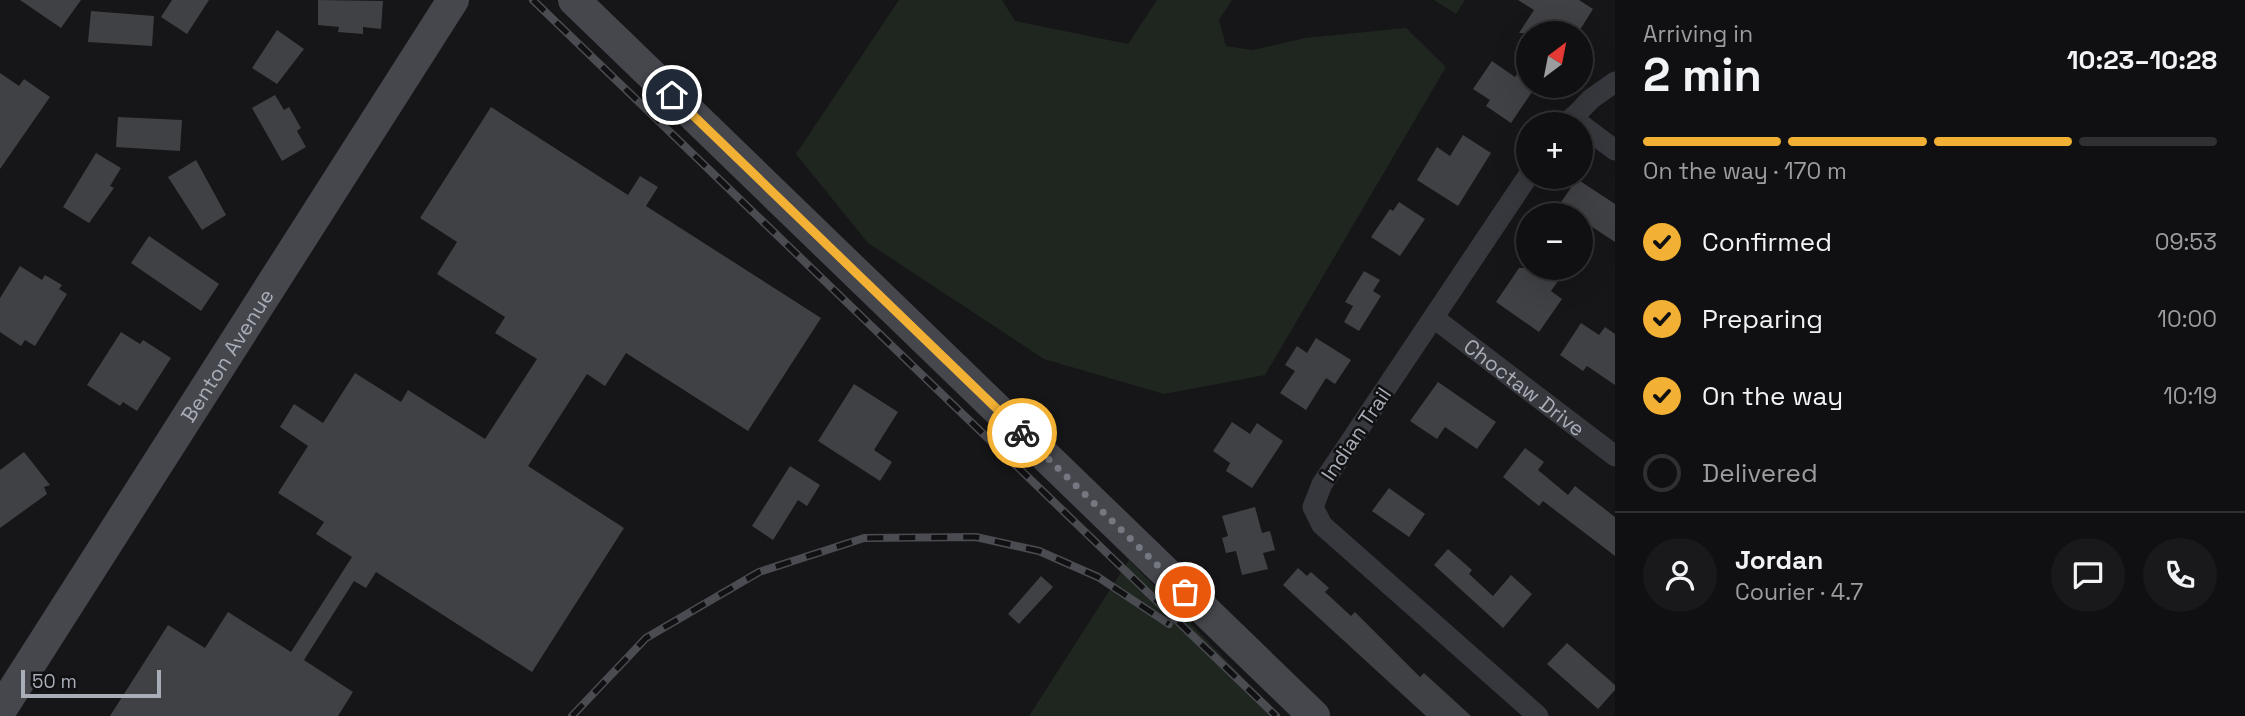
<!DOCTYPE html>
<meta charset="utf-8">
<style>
:root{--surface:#101012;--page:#19191b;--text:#f1f3f6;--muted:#9c9d9f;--line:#303032;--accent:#f2b134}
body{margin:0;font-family:"Space Grotesk",sans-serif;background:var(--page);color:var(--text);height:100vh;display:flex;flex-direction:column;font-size:26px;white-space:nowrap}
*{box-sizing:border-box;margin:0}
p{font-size:23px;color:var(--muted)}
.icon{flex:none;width:38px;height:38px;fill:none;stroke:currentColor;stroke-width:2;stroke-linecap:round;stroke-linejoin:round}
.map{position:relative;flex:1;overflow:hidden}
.details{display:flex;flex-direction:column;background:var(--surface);width:630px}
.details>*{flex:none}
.needle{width:46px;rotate:32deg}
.fabs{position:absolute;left:1516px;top:21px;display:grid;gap:14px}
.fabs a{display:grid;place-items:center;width:77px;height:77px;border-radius:50%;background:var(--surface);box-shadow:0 7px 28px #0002,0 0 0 2px var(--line);font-size:35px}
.scale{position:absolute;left:21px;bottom:18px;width:140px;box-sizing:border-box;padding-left:7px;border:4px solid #a8adb8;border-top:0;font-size:19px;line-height:24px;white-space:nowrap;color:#a8adb8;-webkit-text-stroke:5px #111113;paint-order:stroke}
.pin{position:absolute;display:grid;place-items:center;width:60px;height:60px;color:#fff;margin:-30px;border:4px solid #fff;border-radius:50%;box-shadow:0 2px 7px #0007}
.courier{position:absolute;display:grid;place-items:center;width:70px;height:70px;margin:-35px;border:5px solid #f2b134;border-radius:50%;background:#fff;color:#222;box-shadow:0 2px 9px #0007}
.overview em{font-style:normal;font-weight:700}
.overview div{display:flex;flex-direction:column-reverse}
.overview{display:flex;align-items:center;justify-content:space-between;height:119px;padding:0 28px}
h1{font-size:46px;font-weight:700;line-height:52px}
.bar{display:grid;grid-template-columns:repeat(4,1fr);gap:10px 7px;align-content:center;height:84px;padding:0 28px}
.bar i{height:9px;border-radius:5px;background:var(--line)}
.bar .selected{background:var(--accent)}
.bar p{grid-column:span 4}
.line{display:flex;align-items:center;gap:18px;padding:0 28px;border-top:2px solid var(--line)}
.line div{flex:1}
.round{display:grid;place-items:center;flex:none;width:74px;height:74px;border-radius:37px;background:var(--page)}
ol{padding:0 28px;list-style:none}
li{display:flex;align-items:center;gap:21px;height:77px}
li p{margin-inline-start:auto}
li .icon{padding:7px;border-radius:50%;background:var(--accent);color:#111;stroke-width:4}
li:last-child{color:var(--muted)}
li i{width:38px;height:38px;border:4px solid var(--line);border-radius:50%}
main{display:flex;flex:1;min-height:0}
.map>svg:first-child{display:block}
.green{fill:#1e261f}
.building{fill:#404145}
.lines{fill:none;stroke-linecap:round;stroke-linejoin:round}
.street{stroke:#37383d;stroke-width:21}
.secondary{stroke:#45474d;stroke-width:32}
.rail-casing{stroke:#4a4c52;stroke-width:8}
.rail{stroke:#111113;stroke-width:5;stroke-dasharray:16;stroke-linecap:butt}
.done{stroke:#757880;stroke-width:7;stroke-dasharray:0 12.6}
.route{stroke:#f2b134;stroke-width:9}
.labels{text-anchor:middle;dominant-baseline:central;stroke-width:5;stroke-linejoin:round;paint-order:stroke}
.street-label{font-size:21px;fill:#a8adb8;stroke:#111113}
</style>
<main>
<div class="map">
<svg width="1615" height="716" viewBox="0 0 1615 716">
<rect width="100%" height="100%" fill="#161618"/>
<path class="green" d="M899,0H1002L1015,21L1128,44L1157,0H1232L1219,20L1226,46L1253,50L1305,38L1406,28L1446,67L1265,375L1164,394L1044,359L868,243L796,154Z
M1434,0H1465L1456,14Z
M1129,560L1280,716H1029Z"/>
<path class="building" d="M20,0H81L61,28Z
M172,0H209L187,34L161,17Z
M318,0L383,1L381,29L363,27V34L338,32L339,27L318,25Z
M1518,0H1579L1593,9L1578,33H1519L1534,10Z
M91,11L154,16L152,46L88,42Z
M277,30L304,49L277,84L252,68Z
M1528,58V86H1536L1511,123L1486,106L1490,100L1473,89L1492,61L1515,77Z
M0,73L19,86L24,79L50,97L0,169Z
M275,95L284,110L289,107L301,128L297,131L306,147L282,161L252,108Z
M491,107L628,195L640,176L658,187L646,206L821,318L748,431L626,353L605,386L587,374L528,466L624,528L532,672L376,572L366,588L354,581L304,660L353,692L338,716H110L168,625L205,648L228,612L291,652L352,557L316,534L324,522L278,493L308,446L280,427L294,404L323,423L355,373L401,402L408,390L485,439L537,359L495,333L505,317L437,274L457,242L420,218Z
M118,117L182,120L180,151L116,147Z
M1463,135L1491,153L1458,206L1417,180L1437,147L1450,156Z
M96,153L121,168L110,186L114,188L89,223L63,207Z
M196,160L226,215L202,230L168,177Z
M1577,179L1615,204V242L1580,219V215H1552Z
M1399,202L1425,219L1400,256L1371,237L1390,209L1393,211Z
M149,236L219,284L201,311L131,263Z
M20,266L42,280L45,275L62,285L59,289L67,294L35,346L25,340L21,346L0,332V298Z
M1519,268H1554L1549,274L1558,281L1551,291L1562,299L1539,332L1496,302Z
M1364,271L1380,280L1373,291L1381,296L1359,331L1344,322L1353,306L1345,302Z
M1581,323L1599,335L1605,327L1615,334V385L1587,366L1583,371L1560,355Z
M121,332L140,344L143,340L171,358L137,411L123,402L120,406L87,385Z
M1316,338L1351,360L1335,384L1326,378L1306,410L1280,393L1295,371L1285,365L1297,346L1307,353Z
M1438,382L1496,422L1477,449L1445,427L1437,439L1410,421Z
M854,384L898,412L874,450L892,462L880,481L818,441Z
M1232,422L1250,434L1257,423L1283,441L1252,488L1226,471L1230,463L1213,451Z
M1525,448L1544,462L1538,470L1568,495L1575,486L1615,517V556L1543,501L1539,506L1503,477Z
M24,452L50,485L44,487L47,494L0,528V470Z
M790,466L820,485L807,506L798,500L773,540L752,526Z
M1389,488L1425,514L1409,537L1372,511Z
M1255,507L1262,533L1270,531L1275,550L1263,553L1268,569L1242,575L1236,551L1226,553L1222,538L1228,536L1222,516Z
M1448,549L1472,570L1469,574L1493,596L1511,575L1532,594L1503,628L1434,565Z
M1298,568L1307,576L1311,572L1329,588L1325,592L1351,616L1355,612L1420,677L1424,673L1471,716H1426L1283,585Z
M1041,576L1053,587L1019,624L1008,614Z
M1567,643L1615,685V690L1598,709L1547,664Z"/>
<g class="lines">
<g class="street">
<path d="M1572,118L1615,150"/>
<path d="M1567,124L1591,99L1615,82"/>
<path d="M1528,176L1322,484L1313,507L1322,525L1538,716"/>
<path id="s1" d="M1434,318L1615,456"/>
</g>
<g class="secondary">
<path d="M574,0L1314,716"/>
<path id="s2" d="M0,711L453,0"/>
</g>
<defs>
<path id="rail" d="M533,0L1276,716
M572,716L646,638L759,572L864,538L976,537L1039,551L1098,577L1169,624"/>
</defs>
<use href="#rail" class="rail-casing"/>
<use href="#rail" class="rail"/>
</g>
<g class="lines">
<path class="done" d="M1022,433L1185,592"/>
<path class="route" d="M672,95L1022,433"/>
</g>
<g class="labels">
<g class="street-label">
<text stroke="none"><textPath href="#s2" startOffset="422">Benton Avenue</textPath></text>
<text stroke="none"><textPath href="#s1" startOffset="114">Choctaw Drive</textPath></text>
<text transform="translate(1356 434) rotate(-56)">Indian Trail</text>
</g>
</g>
</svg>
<div class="fabs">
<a><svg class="needle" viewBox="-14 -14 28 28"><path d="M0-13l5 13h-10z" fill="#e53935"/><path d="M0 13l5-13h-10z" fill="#9c9d9f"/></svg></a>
<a>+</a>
<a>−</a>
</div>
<div class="scale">50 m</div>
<div class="pin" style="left:1185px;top:592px;background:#ea580c"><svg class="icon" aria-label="bag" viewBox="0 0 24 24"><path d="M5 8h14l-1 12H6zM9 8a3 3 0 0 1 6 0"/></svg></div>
<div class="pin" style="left:672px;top:95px;background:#1f2937"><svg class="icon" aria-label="home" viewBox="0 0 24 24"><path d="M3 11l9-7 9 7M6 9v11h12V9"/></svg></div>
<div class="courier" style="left:1022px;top:433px"><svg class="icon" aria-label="bike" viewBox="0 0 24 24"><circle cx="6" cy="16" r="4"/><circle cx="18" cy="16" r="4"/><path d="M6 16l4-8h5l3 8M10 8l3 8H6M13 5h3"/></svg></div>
</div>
<section class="details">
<div class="overview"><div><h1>2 min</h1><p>Arriving in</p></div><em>10:23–10:28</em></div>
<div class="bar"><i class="selected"></i><i class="selected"></i><i class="selected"></i><i></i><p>On the way · 170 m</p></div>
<ol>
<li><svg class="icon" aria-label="check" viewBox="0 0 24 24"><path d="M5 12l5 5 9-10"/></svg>Confirmed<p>09:53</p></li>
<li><svg class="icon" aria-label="check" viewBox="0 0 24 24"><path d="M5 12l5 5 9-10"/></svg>Preparing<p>10:00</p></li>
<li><svg class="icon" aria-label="check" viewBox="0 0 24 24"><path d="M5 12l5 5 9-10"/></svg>On the way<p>10:19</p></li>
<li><i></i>Delivered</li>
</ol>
<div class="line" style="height:126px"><a class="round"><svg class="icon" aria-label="person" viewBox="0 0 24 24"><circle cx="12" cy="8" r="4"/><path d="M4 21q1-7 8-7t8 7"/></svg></a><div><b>Jordan</b><p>Courier · 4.7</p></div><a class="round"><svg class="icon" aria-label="chat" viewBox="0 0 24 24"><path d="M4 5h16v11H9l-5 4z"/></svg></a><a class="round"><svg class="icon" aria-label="phone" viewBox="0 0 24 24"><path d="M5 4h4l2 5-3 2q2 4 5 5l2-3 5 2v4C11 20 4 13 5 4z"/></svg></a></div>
</section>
</main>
